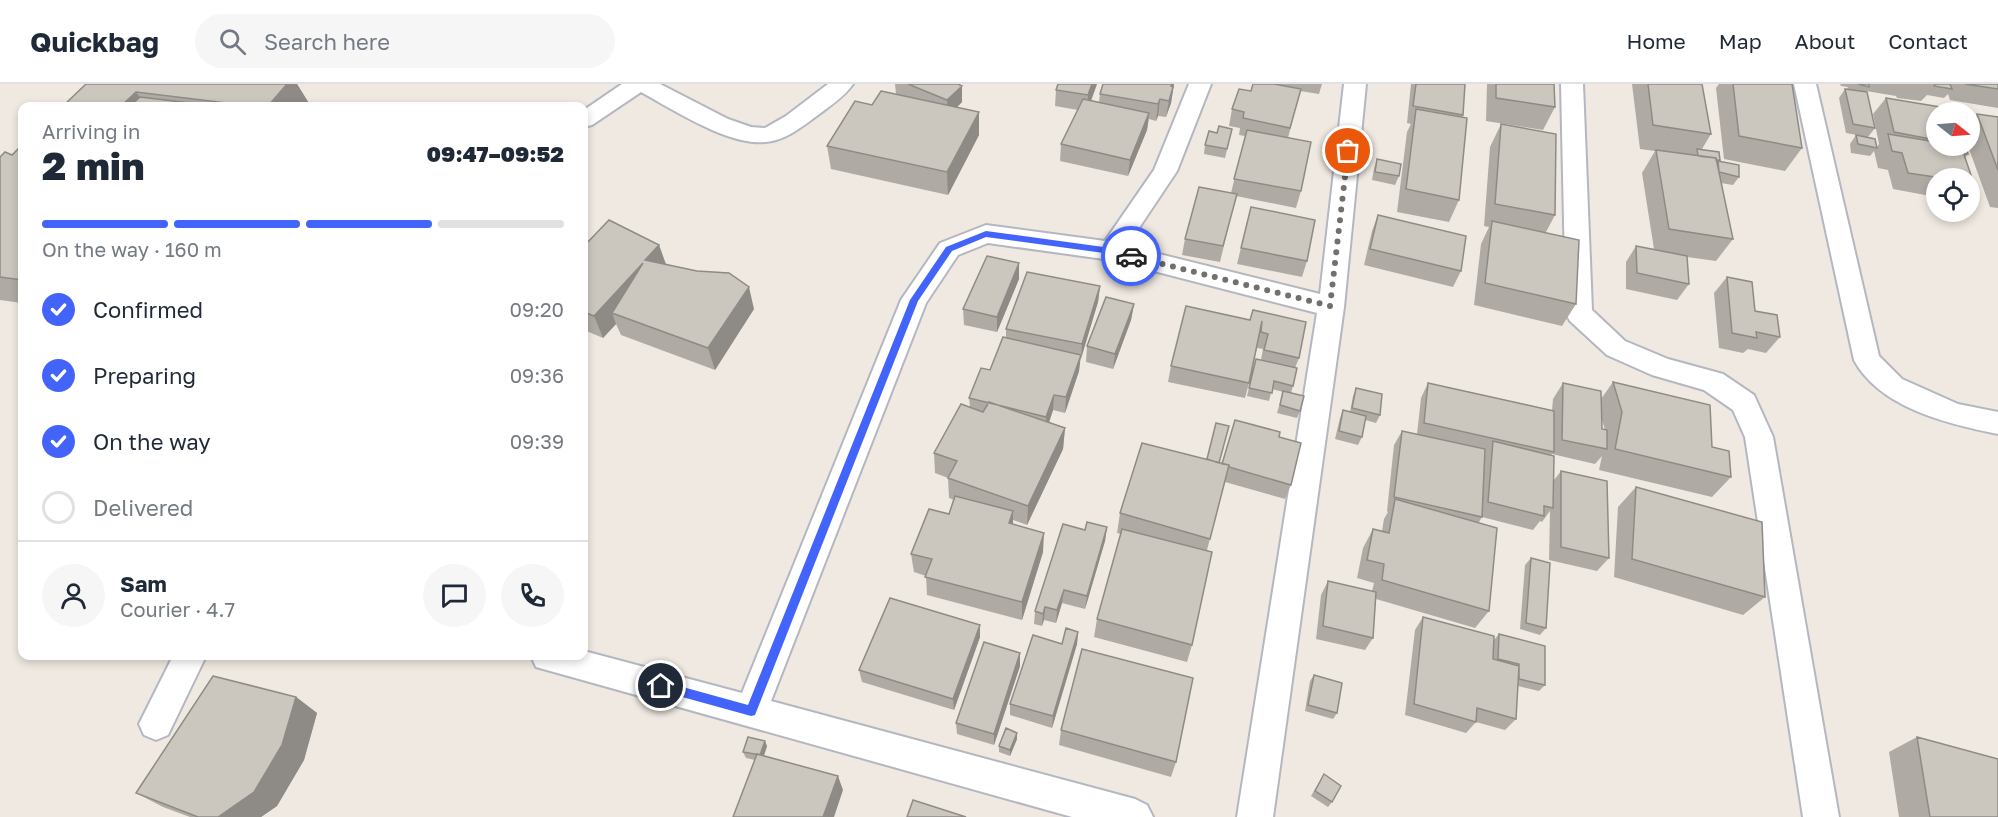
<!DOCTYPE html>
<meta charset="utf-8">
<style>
:root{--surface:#fff;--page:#f6f6f7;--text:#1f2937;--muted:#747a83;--line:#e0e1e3;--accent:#4264fb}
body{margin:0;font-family:"Golos Text",sans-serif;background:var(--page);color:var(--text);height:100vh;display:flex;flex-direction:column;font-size:22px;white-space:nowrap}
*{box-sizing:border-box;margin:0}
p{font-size:20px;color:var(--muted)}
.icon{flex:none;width:33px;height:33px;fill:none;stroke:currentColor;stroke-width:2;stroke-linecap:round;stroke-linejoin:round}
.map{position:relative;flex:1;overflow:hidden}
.drawer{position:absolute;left:18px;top:18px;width:570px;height:558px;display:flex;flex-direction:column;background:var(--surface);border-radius:12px;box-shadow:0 3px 9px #0003}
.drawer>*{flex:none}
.needle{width:39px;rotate:107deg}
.controls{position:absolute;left:1926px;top:18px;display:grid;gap:12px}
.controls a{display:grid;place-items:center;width:54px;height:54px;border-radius:50%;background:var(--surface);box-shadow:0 3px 9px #0003;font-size:30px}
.pin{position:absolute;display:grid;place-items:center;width:51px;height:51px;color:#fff;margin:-26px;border:3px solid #fff;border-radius:50%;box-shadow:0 2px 6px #0007}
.courier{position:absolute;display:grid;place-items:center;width:60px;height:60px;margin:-30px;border:4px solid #4264fb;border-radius:50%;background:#fff;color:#222;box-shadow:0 2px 8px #0007}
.headline em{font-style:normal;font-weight:800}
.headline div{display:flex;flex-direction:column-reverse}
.headline{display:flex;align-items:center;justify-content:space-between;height:102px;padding:0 24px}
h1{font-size:39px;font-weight:800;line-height:45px}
.bar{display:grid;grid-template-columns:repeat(4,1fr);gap:9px 6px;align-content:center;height:72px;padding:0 24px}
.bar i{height:8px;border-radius:4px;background:var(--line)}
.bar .selected{background:var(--accent)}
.bar p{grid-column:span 4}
.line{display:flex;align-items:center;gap:15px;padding:0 24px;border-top:2px solid var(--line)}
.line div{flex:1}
.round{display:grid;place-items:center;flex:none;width:63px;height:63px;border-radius:32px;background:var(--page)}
ol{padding:0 24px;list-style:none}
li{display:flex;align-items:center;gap:18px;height:66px}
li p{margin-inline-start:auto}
li .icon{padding:6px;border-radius:50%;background:var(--accent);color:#fff;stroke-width:4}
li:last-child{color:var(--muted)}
li i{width:33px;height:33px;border:3px solid var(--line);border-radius:50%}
header{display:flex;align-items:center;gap:36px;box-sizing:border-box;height:84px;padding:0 30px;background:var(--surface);border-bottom:2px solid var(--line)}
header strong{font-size:28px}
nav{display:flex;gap:33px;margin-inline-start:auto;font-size:21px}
.search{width:420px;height:54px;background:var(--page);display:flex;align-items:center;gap:15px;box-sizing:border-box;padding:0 21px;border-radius:33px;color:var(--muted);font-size:22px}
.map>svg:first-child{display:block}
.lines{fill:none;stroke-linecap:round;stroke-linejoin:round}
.street-casing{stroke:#b4b7c1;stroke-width:4}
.street{fill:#fff;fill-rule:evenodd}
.wall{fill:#afaba4;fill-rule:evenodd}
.shaded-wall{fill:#8e8b86}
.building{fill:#cbc7bf;stroke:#8e8b86;stroke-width:1.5}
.route{fill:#4264fb}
.done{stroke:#726f6d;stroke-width:6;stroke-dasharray:0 10.8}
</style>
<header>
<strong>Quickbag</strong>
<div class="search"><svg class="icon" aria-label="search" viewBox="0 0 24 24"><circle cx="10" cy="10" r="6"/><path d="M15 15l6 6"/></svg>Search here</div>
<nav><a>Home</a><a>Map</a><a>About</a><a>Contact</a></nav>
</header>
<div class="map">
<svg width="1998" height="733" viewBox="0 0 1998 733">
<rect width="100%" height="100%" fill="#efe9e1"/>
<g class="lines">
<defs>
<path id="street" d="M622,0H660L728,35L751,43L765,44L786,32L828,0H853C845,12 830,22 818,31C803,42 785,57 765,58C729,62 672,25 641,8L592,41L584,43V26Z
M1189,0H1211L1177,87L1127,162L1320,210L1344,0H1366L1344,223L1273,733H1237L1317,229L1111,176L988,159L958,171L926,219L771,617L1135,715L1147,721L1153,733H1072L536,583L531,572H584V567L742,609L901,216L940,159L986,141L1105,157L1154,86Z
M1561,0H1583L1592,226L1625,257L1668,275L1723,290L1754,311L1773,353L1839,733H1803L1745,353L1733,326L1704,306L1652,291L1607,271L1570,237L1566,230Z
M1794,0H1816L1879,272L1902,295L1958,320L1998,328V350C1948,340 1880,324 1854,276Z
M173,572H206L168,651L156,656L144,651L139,640Z"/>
</defs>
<use href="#street" class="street-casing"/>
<use href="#street" class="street"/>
</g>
<path class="wall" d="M86,0H297L310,21L309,22H63Z
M895,0H958L962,18L957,23L979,51L948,111L831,85L827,62L872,21L896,10Z
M1058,0H1097L1091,16L1099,18L1100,10L1103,0H1174L1171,19L1166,33L1158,32L1156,37L1149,35L1147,46L1128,92L1060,77L1061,60L1078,26L1055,22L1056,6Z
M1253,0H1322L1319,10L1300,7L1288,54L1301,107L1296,124L1236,112L1220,178L1182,171L1185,155L1231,109L1245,52L1239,51L1240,44L1229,42L1232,25L1251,7Z
M1411,0H1465L1463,31L1462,34L1459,116L1449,138L1397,128L1407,48L1411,40L1407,39Z
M1487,0H1554L1555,23L1543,46L1486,37Z
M1632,0H1702L1711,50L1702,65L1720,76L1719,77L1739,93L1733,101L1721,99L1733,155L1716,177L1687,173L1689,200L1677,216L1626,205V178L1636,162L1654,165L1642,89L1655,67L1640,65Z
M1719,0H1792L1802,64L1785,87L1724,75L1716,4Z
M1840,0H1998V24L1950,16L1948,10L1944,14L1927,11L1921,17L1897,14L1896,12L1866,7L1865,8L1875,44L1868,53L1846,49L1839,14L1845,5H1847L1848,3L1841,2Z
M1886,14L1936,28V62L1968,70L1965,74L1972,94L1970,96V94H1936V113L1893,105L1888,86L1878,84L1874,67L1870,72L1851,69L1850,60L1856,51L1877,63L1879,60L1873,30Z
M1977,30L1998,33V124L1990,123L1968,62H1970V38Z
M1501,40L1555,131L1546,148L1576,220L1562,242L1474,221L1481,160L1489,143L1484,142L1490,63Z
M1232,45L1225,74L1204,70L1205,61L1217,49Z
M22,61V219L0,216V73L12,71Z
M1377,75L1399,92L1395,101L1372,96L1374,84Z
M1251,123L1307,177L1302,193L1237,180Z
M1378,131L1461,187L1453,203L1364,181L1372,147Z
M659,161L666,180L754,225L715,286L621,251L616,240L603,254L584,246V162Z
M1019,179V195L997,248L964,241L963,225Z
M1727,193L1755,227L1780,253L1766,269L1748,265L1743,269L1719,264L1714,209Z
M1100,202L1098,218L1080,275L1079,287L1065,329L1053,326L1049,338L1065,344L1063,365L1027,441L1013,436V441L1043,468L1022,536L927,511L926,492L914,488L911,470L949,430L954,416L949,414L948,394L935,389L934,369L970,323L969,314L990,286L1006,254V245Z
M1134,220L1131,236L1113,285L1086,278L1087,262Z
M1253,226L1299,274L1295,284L1293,302L1291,309L1300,327L1297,334L1277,329L1283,308L1272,305L1269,317L1247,312L1256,275L1261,276L1263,265L1257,264L1249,299L1245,314L1168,298L1171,282L1250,236Z
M1613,298L1712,363L1731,393L1712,413L1599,386L1602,372L1595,380L1552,370L1551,371L1554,396L1561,387L1609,474L1597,487L1549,476L1550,427L1542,438L1540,437L1533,446L1482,433L1479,438L1489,527L1475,544L1376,515L1373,554L1365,566L1316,555L1321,511L1328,497L1372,507L1374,499L1357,494L1363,464L1373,445L1382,447L1384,435L1388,428L1387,427L1394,361L1402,347L1417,350L1421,314L1428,299L1552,326L1553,315L1563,299L1601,315ZM1601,332L1605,346L1602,345Z
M1356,304L1380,331L1376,339L1365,336L1362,353L1358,361L1335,355L1340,334L1343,326L1350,328L1353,312Z
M1279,353L1291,401L1285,415L1225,398L1207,466L1192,561L1187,578L1094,553L1097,535L1121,450L1117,449L1120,429L1219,379L1222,380Z
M1636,403L1765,513L1743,531L1614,493L1618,423Z
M1107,443L1105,457L1085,525L1062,519L1056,539L1044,536L1042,542L1034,540L1035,527L1085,446Z
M1531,474L1546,544L1540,551L1520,545L1525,481Z
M1423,533L1494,556L1499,550L1545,601L1539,607L1518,602L1516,635L1505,646L1476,638L1466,649L1405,631L1415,546Z
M1078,548L1077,560L1052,644L1010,631V620L1062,560Z
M980,553L954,626L862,598L859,586Z
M1020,582L994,661L957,650L956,639Z
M1314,591L1337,629L1333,635L1305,627L1310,597Z
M296,613L317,629L304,676L277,722L261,733H190L163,723L136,709Z
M1061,646L1176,678L1171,693L1059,661Z
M1917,653L1998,733H1899L1889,668Z
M1017,655L1010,672L999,668V662Z
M767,662L764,672L843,706L755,676L746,674L743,668Z
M1324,690L1332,718L1328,723L1311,712Z"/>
<path class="shaded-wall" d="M287,0H297L310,21L309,22H268Z
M1092,0H1097L1087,28L1088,11Z
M1172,0H1174L1171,19L1166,33Z
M962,2V18L948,32L947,16Z
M136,8L147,22H121Z
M1160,15L1158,32L1156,37L1158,20Z
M979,28V51L948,111L947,88Z
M1149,29L1147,46L1128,92L1130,76Z
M659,161L667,184L645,176Z
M643,179L612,229L616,240L603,254L594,232Z
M1019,179V195L997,248V233Z
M1100,202L1098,218L1081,275L1082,260Z
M749,203L754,225L715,286L708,264Z
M1134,220L1131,236L1113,285L1115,270Z
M1081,271L1079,287L1065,329L1066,313Z
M1054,311L1053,326L1046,348V333Z
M1065,344L1063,365L1027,441L1028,422Z
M1013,427V446L1009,439Z
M1107,443L1105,457L1085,525L1087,512Z
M1044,449L1043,468L1022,536V518Z
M1064,506L1062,519L1056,539L1057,526Z
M1045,523L1044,536L1042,542L1043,530Z
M980,541V553L954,626L953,615Z
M1078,548L1077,560L1052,644L1053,632Z
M1020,569V582L994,661V650Z
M296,613L317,629L304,676L277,722L261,733H218Z
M1017,649V655L1010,672V666Z
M765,657L767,662L762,677L759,672Z
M838,692L843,706L834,733H823Z"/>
<path class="building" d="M86,0H287L268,22H224L227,19L136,8L121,22H63Z
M908,0H958L962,2L947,16Z
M1058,0H1092L1088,11L1056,6Z
M1103,0H1172L1171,2L1173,3L1169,17L1160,15L1158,20L1100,10Z
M1253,0H1274L1301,5L1290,44L1243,34L1244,28L1232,25L1239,5L1251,7Z
M1416,0H1465L1463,31L1413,22Z
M1496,0H1554L1555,23L1496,14Z
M1648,0H1702L1711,50L1653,41Z
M1733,0H1792L1802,64L1739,52Z
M1858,0H1869V3Z
M1935,0H1950L1952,5L1934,2Z
M1965,0H1998V5Z
M1845,5L1867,8L1875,44L1853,40Z
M881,7L979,28L947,88L827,62L855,17L872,21Z
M140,13L215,22H130Z
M1886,14L1940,23L1941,28H1936V56L1894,48Z
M1083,15L1149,29L1130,76L1061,60Z
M1416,25L1467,34L1459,116L1406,105Z
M1977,30L1998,33V86Z
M1501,40L1556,50L1555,131L1495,120Z
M1219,42L1232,45L1227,65L1205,61L1209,47L1217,49Z
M1247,46L1311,58L1301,107L1234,95Z
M1888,50L1936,58V62H1961L1972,94L1965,92L1966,94H1942L1908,89L1902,69L1892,67Z
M1856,51L1875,55L1877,64L1858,60Z
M22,61V196L0,193V73L5,68L12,71Z
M1959,62H1966L1968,70H1964L1961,62Z
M1697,65L1719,68L1720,76H1716V74L1698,72Z
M1656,66L1716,74L1733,155L1669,145Z
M1377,75L1401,80L1399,92L1375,88Z
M1718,77L1739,81V93L1719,88Z
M1199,103L1237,110L1223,162L1185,155Z
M1251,123L1315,136L1307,177L1241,164Z
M1378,131L1466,152L1461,187L1370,165Z
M609,136L659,161L645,176L697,187L729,189L749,203L708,264L612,229L643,179L594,232L584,228V162Z
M1492,137L1579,156L1576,220L1485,199Z
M1636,162L1687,172L1689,200L1637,189Z
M987,172L1019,179L997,233L963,225Z
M1027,188L1100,202L1082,260L1006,245Z
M1727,193L1752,198L1755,227L1777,231L1780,253L1756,248L1757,254L1732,249Z
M1106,213L1134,220L1115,270L1087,262Z
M1186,222L1250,236L1253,226L1306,238L1299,274L1264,266L1268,250L1261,248L1262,237L1249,299L1171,282Z
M1003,253L1081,271L1066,313L1054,311L1046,333L969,314L981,284L990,286Z
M1256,275L1297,284L1293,302L1274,297L1272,309L1249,304Z
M1613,298L1710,321L1712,363L1729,367L1731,393L1615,365L1622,328Z
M1428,299L1554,327V368L1424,339Z
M1563,299L1601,307L1602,345L1607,346V365L1562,356Z
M1356,304L1382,310L1380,331L1352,324Z
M1283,307L1304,312L1300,327L1280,321Z
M989,318L1065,344L1028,422L948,394L957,377L934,369L961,320L983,328Z
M1343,326L1366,332L1362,353L1339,347Z
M1235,336L1280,348L1279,353L1301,359L1291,401L1229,383V381L1222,380Z
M1216,339L1229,342L1219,379L1207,375Z
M1402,347L1485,365L1482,433L1394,413Z
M1493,357L1554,372L1553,424L1544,422V432L1488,418Z
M1142,359L1229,381L1210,455L1120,429Z
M1561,387L1607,397L1609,474L1561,463Z
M1636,403L1762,438L1765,513L1632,475Z
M955,412L1013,427L1009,439L1044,449L1022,518L925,493L932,475L911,470L929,425L949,430Z
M1395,415L1497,444L1489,527L1382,496L1384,480L1367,476L1373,445L1389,449Z
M1087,438L1107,443L1087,512L1064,506L1057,526L1045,523L1043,530L1035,527L1063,440L1085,446Z
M1122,445L1212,468L1192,561L1097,535Z
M1531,474L1550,479L1546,544L1526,539Z
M1328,497L1376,508L1373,554L1323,542Z
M890,514L980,541L953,615L859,586Z
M1423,533L1494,552L1493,575L1519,582L1516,635L1477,624L1476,638L1414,620Z
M1066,544L1078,548L1053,632L1010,620L1033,551L1062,560Z
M1499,550L1545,562V601L1519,595V580L1498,575Z
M984,558L1020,569L994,650L956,639Z
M1082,565L1193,594L1176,678L1061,646Z
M1314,591L1342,599L1337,629L1308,621Z
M213,592L296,613L282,661L254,708L218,733H198L136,709Z
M1006,644L1017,649L1010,666L999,662Z
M748,653L765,657L760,671L743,668Z
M1917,653L1998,675V733H1930Z
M757,670L838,692L823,733H733Z
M1324,690L1341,702L1332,718L1315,707Z
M913,716L966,733H907Z"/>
<path class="route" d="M986,147L1111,164L1135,172L1131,175L1111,170L986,153L952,167L918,217L755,631L751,632L657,606L655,602L661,597L748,621L910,216L946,163Z"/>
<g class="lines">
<path class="done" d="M1131,172L1330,222L1348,67"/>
</g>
</svg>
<div class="controls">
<a><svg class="needle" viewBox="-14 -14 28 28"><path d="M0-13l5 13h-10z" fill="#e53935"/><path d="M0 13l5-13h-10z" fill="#747a83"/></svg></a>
<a><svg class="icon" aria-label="locate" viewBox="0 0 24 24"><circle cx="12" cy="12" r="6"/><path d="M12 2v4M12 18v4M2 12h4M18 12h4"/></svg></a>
</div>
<div class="pin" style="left:1348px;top:67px;background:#ea580c"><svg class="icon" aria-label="bag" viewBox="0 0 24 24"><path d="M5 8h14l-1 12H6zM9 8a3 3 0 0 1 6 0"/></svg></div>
<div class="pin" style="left:661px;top:602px;background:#1f2937"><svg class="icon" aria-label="home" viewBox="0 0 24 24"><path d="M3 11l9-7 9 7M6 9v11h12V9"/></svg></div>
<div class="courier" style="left:1131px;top:172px"><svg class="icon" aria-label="car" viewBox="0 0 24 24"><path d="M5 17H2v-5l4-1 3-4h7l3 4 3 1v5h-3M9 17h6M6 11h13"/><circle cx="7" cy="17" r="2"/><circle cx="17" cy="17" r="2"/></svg></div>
<section class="drawer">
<div class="headline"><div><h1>2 min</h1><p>Arriving in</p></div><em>09:47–09:52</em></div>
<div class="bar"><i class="selected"></i><i class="selected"></i><i class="selected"></i><i></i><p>On the way · 160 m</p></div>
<ol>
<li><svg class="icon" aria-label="check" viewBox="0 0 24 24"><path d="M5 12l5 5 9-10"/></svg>Confirmed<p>09:20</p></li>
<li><svg class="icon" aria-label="check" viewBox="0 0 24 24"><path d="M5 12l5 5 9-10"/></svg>Preparing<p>09:36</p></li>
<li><svg class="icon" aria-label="check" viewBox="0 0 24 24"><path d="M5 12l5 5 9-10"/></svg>On the way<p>09:39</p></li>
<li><i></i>Delivered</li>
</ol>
<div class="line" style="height:108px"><a class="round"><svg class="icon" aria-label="person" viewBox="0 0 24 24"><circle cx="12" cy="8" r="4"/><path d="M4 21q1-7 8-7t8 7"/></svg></a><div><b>Sam</b><p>Courier · 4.7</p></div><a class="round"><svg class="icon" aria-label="chat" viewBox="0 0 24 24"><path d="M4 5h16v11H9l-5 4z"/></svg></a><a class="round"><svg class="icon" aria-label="phone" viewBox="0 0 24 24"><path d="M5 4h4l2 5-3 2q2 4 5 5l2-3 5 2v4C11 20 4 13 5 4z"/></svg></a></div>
</section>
</div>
